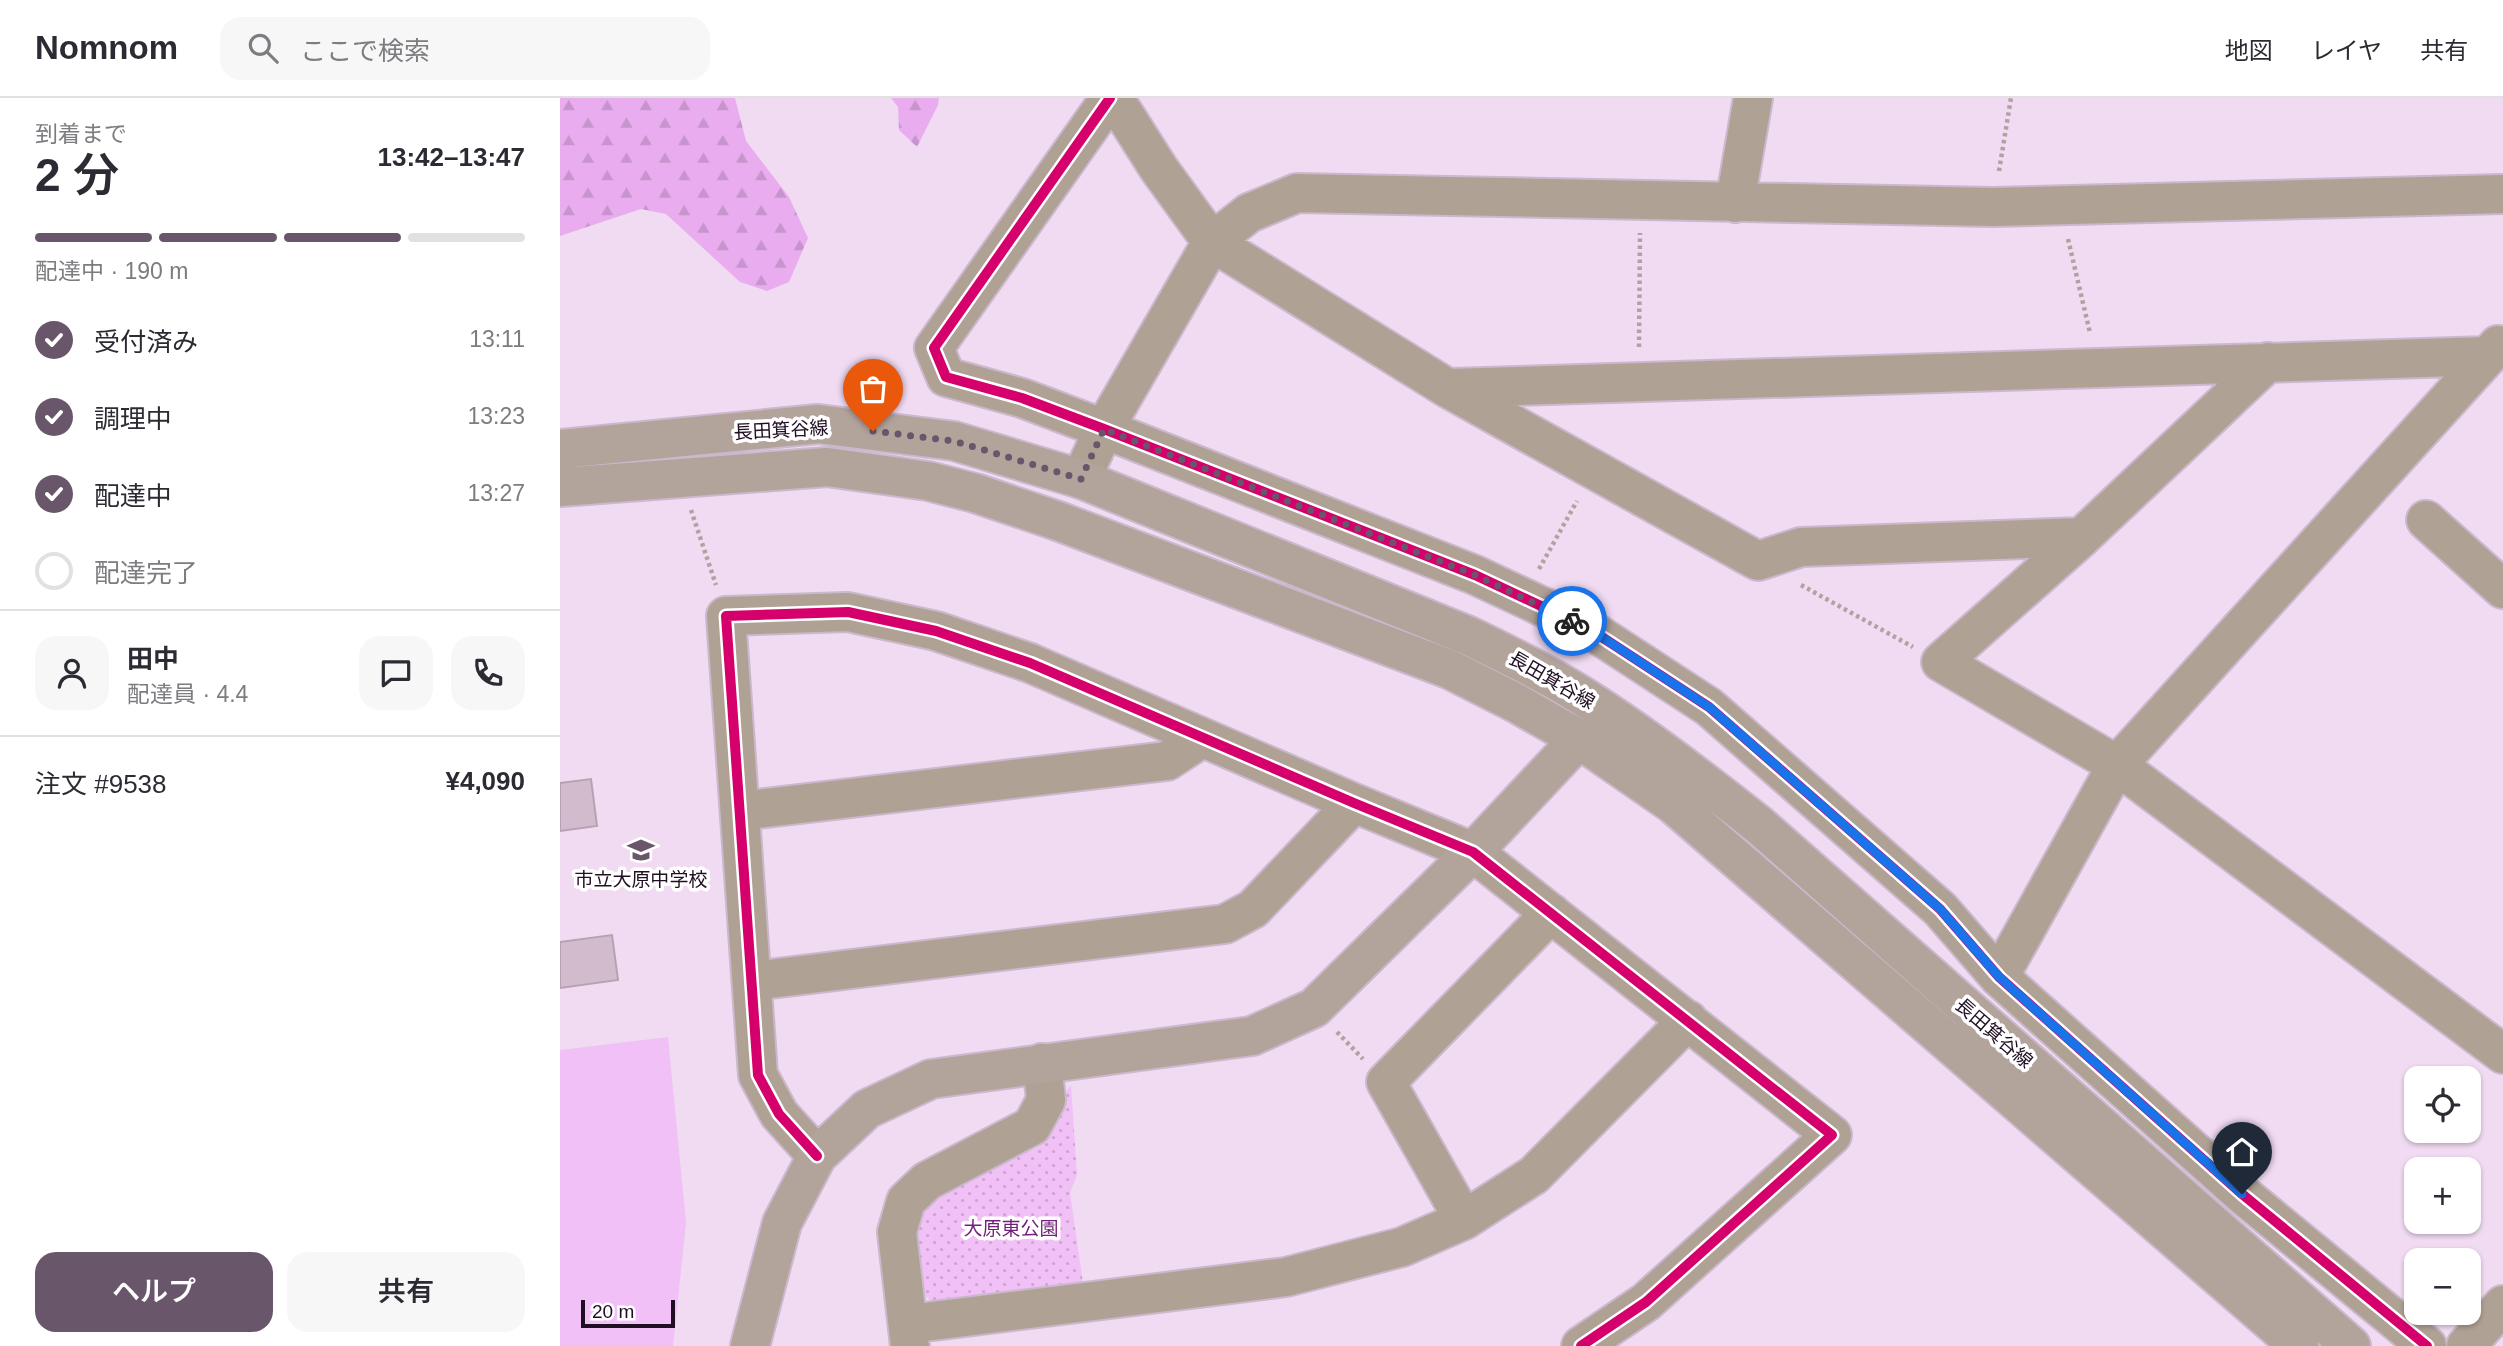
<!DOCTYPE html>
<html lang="ja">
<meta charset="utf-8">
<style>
:root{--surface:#fff;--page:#f7f7f7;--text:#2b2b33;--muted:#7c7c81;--line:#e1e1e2;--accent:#69566b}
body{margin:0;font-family:Arial,"Noto Sans JP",sans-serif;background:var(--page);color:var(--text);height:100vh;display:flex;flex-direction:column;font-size:26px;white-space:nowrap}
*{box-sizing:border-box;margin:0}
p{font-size:23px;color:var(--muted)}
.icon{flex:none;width:38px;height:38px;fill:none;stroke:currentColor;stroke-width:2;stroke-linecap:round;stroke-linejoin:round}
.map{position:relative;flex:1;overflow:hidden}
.side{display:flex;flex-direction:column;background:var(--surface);width:560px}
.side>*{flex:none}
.fabs{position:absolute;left:1844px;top:968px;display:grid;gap:14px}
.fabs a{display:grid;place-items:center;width:77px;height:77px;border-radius:14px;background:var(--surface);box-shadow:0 2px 5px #0004;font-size:35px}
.scale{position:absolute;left:21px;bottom:18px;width:94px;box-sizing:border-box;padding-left:7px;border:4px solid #200e22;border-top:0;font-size:19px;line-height:24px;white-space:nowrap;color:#200e22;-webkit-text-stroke:5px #fff;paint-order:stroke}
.pin{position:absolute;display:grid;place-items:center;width:60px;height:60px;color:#fff;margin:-72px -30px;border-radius:50% 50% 50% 0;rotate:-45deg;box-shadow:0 0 7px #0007}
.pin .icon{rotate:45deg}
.courier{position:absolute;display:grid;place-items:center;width:70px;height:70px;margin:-35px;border:5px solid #1a73e8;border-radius:50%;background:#fff;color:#222;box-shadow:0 2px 9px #0007}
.head em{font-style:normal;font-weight:600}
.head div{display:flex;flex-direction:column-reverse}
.head{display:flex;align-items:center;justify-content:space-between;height:119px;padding:0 35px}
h1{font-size:46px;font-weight:600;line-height:52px}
.bar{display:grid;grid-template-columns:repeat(4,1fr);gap:10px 7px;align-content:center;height:84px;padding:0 35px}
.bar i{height:9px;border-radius:5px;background:var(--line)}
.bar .selected{background:var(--accent)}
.bar p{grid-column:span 4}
.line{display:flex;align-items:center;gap:18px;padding:0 35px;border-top:2px solid var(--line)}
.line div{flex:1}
.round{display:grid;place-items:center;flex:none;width:74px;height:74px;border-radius:21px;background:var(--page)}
ol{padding:0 35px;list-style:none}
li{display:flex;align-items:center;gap:21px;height:77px}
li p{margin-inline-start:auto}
li .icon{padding:7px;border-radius:50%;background:var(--accent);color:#fff;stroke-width:4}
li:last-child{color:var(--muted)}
li i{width:38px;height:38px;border:4px solid var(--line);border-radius:50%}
.cta{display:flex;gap:14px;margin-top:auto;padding:14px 35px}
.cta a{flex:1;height:80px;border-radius:21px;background:var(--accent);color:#fff;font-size:28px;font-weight:600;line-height:80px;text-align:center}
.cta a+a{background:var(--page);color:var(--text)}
header{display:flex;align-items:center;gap:42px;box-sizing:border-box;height:98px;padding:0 35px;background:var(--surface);border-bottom:2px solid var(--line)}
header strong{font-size:33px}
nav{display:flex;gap:38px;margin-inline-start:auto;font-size:24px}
.search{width:490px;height:63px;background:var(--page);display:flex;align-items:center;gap:18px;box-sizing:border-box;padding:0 24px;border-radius:21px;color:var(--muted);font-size:26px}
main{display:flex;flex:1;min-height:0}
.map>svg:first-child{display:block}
.grass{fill:url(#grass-dots)}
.forest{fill:url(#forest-firs)}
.garden{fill:#f1c0f6}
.building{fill:#d2bbcd;stroke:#b7a2b4;stroke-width:2}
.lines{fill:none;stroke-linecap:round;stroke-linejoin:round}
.street-casing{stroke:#cab8cc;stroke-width:42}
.secondary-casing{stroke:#cab8cc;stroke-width:42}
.path{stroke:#b0a2a1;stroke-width:4.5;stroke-dasharray:3.5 3.5;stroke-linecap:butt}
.street{stroke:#b0a195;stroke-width:38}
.secondary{stroke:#b2a39b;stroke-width:38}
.cycleway-casing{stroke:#fff;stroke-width:15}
.cycleway{stroke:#d6006c;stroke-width:10}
.done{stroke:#69566b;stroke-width:7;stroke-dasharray:0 12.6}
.route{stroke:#1a73e8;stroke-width:9}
.labels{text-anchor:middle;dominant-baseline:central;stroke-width:7;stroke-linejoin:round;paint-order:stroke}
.street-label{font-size:19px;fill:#200e22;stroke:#fff}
.poi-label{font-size:19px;fill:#200e22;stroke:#fff}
.park-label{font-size:19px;fill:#711f7a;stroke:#fff}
</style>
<header>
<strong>Nomnom</strong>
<div class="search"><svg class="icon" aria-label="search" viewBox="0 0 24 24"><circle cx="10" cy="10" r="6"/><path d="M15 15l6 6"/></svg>ここで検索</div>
<nav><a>地図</a><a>レイヤ</a><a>共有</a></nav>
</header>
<main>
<section class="side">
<div class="head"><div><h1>2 分</h1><p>到着まで</p></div><em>13:42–13:47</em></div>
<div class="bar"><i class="selected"></i><i class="selected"></i><i class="selected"></i><i></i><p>配達中 · 190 m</p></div>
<ol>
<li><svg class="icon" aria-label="check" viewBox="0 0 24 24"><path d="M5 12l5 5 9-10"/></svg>受付済み<p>13:11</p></li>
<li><svg class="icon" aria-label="check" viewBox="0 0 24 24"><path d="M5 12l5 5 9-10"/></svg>調理中<p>13:23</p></li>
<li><svg class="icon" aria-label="check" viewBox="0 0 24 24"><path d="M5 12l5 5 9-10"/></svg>配達中<p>13:27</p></li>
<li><i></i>配達完了</li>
</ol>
<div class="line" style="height:126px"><a class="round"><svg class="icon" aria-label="person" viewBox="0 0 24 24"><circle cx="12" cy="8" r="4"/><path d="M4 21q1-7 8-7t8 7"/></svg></a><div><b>田中</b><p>配達員 · 4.4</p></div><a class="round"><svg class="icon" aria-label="chat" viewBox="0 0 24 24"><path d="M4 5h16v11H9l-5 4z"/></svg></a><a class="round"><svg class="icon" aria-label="phone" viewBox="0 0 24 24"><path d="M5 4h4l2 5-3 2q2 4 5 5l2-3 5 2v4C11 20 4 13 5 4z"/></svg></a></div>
<div class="line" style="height:91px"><div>注文 #9538</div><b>¥4,090</b></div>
<div class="cta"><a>ヘルプ</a><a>共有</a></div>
</section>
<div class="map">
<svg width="1943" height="1248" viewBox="0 0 1943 1248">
<defs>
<pattern id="grass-dots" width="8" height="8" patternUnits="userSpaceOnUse" patternTransform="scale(1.75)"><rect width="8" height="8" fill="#f1c0f6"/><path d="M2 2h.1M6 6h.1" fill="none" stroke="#cea4d3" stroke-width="1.8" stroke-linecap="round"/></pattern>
<pattern id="forest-firs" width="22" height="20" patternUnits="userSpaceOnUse" patternTransform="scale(1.75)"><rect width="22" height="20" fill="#e9adef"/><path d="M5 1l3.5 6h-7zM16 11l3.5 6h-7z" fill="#c894cd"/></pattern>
</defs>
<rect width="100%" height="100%" fill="#f1dbf3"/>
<path class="grass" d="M511,987L517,1077L510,1095L523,1185L372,1204L354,1187L353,1139L359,1113L378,1093L478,1049L493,1032L504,997Z"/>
<path class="forest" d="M0,0H175L186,43L229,99L248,140L229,184L207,193L180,184L106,116L81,111L0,138Z
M331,0H379L378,7L357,49L339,32L338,9Z"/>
<path class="garden" d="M108,939L126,1125L113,1248H0V952Z"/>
<path class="building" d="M31,681L37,728L0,733V685Z
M52,837L58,882L0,890V844Z"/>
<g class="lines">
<defs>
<path id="street" d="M550,0L374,250L386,279L462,300L544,331L915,477L1028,530L1149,609L1380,811L1439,879L1682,1096L1867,1248
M554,0L599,71L652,144L889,291L1198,463L1241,449L1522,439
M1175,105L1193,0
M1708,264L1522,439L1381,564L1557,667L1943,956
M891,290L1928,258
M521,381L544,331L652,144L689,115L737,95L1433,109L1943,96
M1866,422L1943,491
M180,713L607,663L642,640
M1439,879L1557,667L1938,247
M192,883L665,826L693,811L794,705
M257,1058L219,1016L198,977L166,518L288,514L376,533L470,565L794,705L913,754L1272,1037L1086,1204L1021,1248
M904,1122L826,984L991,815
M349,1226L726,1179L842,1149L904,1122L974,1077L1128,922
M350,1248L337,1134L346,1103L367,1083L472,1028L486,1002L482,965
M1906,1248L1943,1207"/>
<path id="secondary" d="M0,351L258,326L394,343L521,381L909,538C952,559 996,580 1036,607C1093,644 1146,685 1199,727L1791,1248
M0,389L267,369L368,383L415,395L498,423L889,571L956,605L1019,641L1113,706L1739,1248
M190,1248L222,1125L257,1058L307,1011L371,981L692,938L754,910L913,754L1019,641"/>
</defs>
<use href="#street" class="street-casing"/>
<use href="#secondary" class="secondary-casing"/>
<path class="path" d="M1439,73L1451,0
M1508,141L1530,235
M1079,249L1080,135
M131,412L156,487
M979,471L1017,403
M1241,487L1353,549
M777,934L803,961"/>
<use href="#street" class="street"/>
<use href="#secondary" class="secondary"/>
<defs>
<path id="cycleway" d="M550,0L374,250L386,279L462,300L544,331L915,477L1028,530L1149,609L1380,811L1439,879L1682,1096L1867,1248
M257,1058L219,1016L198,977L166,518L288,514L376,533L470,565L794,705L913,754L1272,1037L1086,1204L1021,1248"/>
</defs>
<use href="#cycleway" class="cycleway-casing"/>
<use href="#cycleway" class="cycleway"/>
</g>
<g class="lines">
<path class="done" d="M313,333L394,343L521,381L544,331L915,477L1012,523"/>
<path class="route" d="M1012,523L1028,530L1149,609L1380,811L1439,879L1682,1096"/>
</g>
<defs>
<symbol id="school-bare" viewBox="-9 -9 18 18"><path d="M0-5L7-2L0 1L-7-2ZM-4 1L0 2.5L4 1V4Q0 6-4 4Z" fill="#69566b" stroke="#fff" stroke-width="2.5" paint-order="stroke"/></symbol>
</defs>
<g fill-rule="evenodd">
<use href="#school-bare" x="62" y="733" width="38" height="38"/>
</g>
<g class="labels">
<g class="street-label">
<text transform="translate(221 332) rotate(-3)">長田箕谷線</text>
<text transform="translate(992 582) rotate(30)">長田箕谷線</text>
<text transform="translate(1434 935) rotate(41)">長田箕谷線</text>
</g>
<g class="poi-label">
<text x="81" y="781">市立大原中学校</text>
</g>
<g class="park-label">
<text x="451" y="1130">大原東公園</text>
</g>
</g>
</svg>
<div class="fabs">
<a><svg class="icon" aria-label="locate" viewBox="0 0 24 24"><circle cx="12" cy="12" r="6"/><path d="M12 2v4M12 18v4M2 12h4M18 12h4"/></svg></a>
<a>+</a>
<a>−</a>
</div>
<div class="scale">20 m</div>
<div class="pin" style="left:313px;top:333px;background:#ea580c"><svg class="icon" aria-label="bag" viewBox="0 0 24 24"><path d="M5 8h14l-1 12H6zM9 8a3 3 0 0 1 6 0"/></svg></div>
<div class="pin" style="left:1682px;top:1096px;background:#1f2937"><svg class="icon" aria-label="home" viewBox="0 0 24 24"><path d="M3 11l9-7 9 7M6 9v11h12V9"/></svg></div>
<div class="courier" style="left:1012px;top:523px"><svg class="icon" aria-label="bike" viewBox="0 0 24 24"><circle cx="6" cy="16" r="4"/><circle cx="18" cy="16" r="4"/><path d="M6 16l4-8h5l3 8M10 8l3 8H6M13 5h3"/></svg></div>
</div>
</main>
